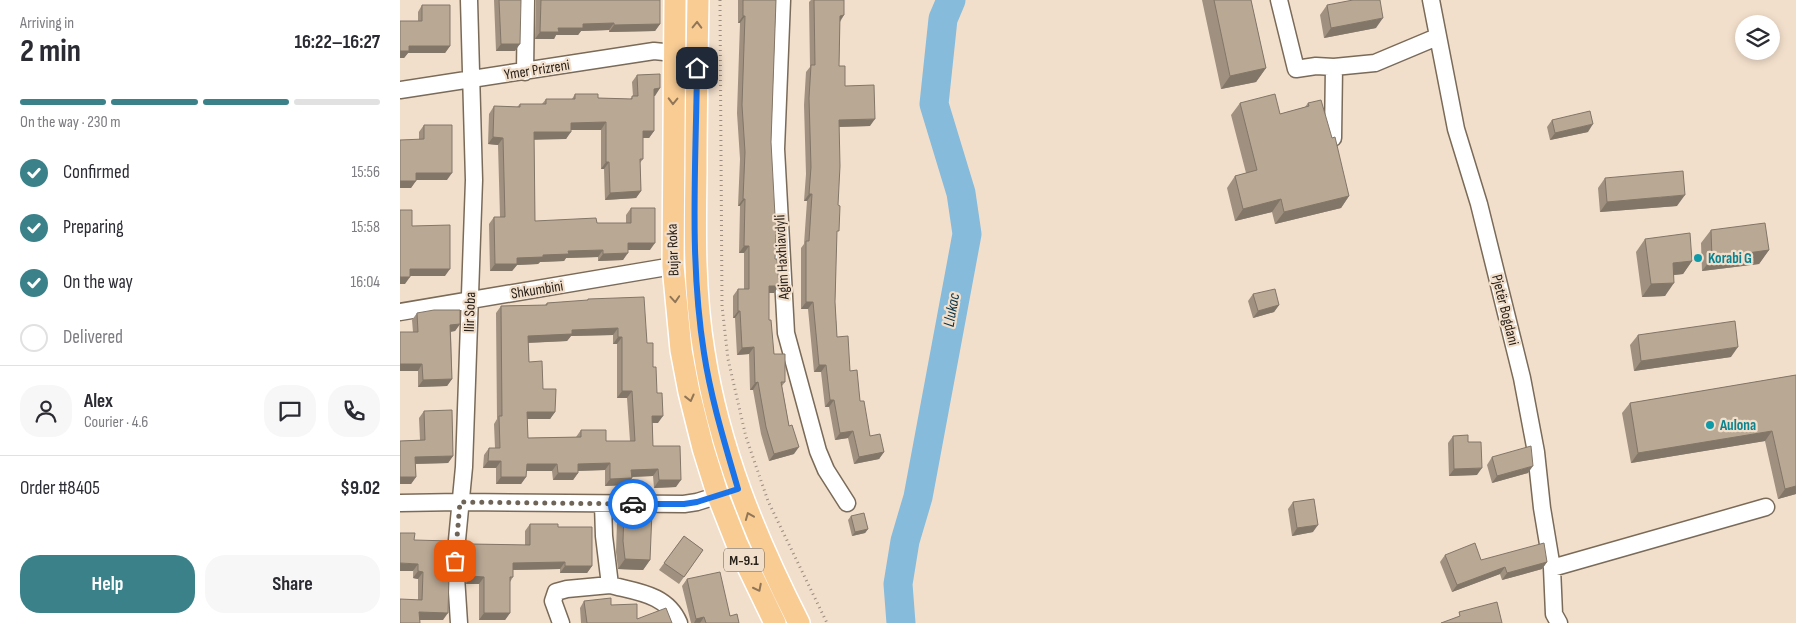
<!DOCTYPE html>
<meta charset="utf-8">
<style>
:root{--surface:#fff;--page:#f7f7f7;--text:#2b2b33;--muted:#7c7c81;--line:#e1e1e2;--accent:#3a8189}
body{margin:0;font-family:"Sofia Sans Condensed",sans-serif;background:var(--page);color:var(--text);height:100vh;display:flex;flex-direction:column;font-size:19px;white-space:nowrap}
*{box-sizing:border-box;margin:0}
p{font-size:16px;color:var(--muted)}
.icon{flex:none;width:28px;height:28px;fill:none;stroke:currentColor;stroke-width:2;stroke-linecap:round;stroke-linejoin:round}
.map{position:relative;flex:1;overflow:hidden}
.details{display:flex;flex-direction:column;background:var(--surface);width:400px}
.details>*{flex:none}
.fabs{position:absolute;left:1335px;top:15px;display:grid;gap:10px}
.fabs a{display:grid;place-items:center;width:45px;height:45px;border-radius:50%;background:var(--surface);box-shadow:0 2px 8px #0003;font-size:25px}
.pin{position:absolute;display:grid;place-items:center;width:42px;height:42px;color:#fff;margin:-21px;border-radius:10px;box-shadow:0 2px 8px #0006}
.courier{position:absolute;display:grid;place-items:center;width:50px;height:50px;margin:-25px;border:4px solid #1a73e8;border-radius:50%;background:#fff;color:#222;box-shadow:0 1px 6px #0007}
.headline em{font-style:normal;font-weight:700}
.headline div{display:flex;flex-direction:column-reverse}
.headline{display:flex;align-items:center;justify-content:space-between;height:85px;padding:0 20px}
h1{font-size:32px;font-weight:700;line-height:38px}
.bar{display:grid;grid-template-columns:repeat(4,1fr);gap:8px 5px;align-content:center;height:60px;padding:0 20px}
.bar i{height:6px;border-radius:4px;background:var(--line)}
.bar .current{background:var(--accent)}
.bar p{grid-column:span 4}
.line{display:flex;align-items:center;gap:12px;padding:0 20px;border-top:1px solid var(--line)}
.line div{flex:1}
.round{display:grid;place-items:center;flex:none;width:52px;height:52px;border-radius:20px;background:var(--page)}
ol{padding:0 20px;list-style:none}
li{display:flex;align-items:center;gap:15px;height:55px}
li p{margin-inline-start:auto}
li .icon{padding:5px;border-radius:50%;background:var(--accent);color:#fff;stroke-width:4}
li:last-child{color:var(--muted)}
li i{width:28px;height:28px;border:2px solid var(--line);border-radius:50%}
.cta{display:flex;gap:10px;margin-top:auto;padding:10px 20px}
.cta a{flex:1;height:58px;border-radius:20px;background:var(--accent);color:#fff;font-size:20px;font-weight:700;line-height:58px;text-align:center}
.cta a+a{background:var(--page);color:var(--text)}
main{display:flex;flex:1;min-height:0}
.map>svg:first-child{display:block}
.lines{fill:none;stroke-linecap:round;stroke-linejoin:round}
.river{stroke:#86bbdb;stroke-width:29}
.minor-casing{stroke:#7a6a58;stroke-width:19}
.major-casing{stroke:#fff;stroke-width:24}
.path{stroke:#9c8e80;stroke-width:3;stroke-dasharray:1 4;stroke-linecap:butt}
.minor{stroke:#fff;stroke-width:16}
.major{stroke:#f9cc94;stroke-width:21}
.wall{fill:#9f907f;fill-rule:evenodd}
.shaded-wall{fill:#827668}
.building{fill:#b9a894;stroke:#827668;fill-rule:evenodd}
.oneway{stroke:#907657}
.done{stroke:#6f6458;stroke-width:5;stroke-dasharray:0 9}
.route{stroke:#1a73e8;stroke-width:6}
.culture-dot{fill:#0f9aa8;stroke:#f2dfcb;stroke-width:2}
.labels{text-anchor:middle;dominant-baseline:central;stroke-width:4.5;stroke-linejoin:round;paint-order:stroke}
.shield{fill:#f2dfcb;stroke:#655a4f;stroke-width:1}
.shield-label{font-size:14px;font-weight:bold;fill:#28211a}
.street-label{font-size:15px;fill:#28211a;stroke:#f2dfcb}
.culture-label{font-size:15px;font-weight:bold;fill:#0d838f;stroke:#f2dfcb;text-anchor:start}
.water-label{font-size:16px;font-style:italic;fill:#023147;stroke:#f2dfcb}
</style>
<main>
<section class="details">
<div class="headline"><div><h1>2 min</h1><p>Arriving in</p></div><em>16:22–16:27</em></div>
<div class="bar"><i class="current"></i><i class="current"></i><i class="current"></i><i></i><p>On the way · 230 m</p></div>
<ol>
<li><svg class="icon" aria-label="check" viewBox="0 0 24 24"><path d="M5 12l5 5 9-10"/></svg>Confirmed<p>15:56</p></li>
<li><svg class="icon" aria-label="check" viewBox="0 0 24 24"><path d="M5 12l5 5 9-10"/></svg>Preparing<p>15:58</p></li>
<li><svg class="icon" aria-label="check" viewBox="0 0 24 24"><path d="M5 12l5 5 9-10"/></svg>On the way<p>16:04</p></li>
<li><i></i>Delivered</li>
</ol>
<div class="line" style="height:90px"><a class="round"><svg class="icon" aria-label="person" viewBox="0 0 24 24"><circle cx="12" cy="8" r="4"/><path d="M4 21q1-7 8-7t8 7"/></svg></a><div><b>Alex</b><p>Courier · 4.6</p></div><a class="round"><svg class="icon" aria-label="chat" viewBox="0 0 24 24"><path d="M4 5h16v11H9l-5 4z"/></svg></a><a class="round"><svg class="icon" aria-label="phone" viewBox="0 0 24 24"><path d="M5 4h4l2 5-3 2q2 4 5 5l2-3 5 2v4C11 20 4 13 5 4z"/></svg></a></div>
<div class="line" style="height:65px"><div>Order #8405</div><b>$9.02</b></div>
<div class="cta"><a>Help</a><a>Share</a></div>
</section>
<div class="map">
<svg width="1396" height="623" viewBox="0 0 1396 623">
<rect width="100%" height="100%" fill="#f2dfcb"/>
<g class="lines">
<path class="river" d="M501,623L498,584L505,541L518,497L567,234L561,193L534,104L543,19L551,0"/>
<defs>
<path id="minor" d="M382,0L376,149L386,333L418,451L426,470L447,503
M879,0L896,69L916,66L934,67L975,63L1037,37
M1031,0L1056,129L1079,204L1122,378L1136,452L1142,508L1152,568L1154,614L1159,623
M125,72L126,0
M0,90L254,51L274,53
M933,138L934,67
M0,312L273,266
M0,503L60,502L284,504L297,502L338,489
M203,504L204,536L210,585C237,592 267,594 279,623
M1152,568L1366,507
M59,623L55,561L64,467L74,180L69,0
M161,623L153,601L156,592L167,589L210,585"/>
<path id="major" d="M275,0L273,266L281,350L289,392L303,448L318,496L337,544L375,623
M298,0C297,57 296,114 296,171C295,231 294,292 304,352C319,449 355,536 399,623"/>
</defs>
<use href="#minor" class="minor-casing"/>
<use href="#major" class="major-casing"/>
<path class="path" d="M320,0L322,306L328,359L346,437L368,501L427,623"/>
<use href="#minor" class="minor"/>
<use href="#major" class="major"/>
</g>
<path class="wall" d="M94,0H121L115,51H96Z
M136,0H260V24L255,31L209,32V30L181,31L178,35H156L154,39H135Z
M338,0H376L371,142L375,259L379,286L374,293H369V320L374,354L385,382L382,386L394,454L369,461L361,434L353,390H350L349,354L337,355L335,318H333V296L338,289H344V253H339L340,206H338L340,159L337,113L340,23H338Z
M411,0H444V15L440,22L439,66L445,86L470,126L439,127L435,302L437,337L450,371L470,436L484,452L479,459L454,464L448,438L435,440L429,407H425L421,372H414L408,309H401V248L404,244L407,201H404L406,174L404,105L406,72L410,67L409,2Z
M802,0H851L866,68L856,82L821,89Z
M22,5L50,46L45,53H8L4,58H0L18,21V12Z
M927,5L976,28L924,38L920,15Z
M237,75L260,88L254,96V131L249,138H243V159L240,163L241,191L236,198L205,200L204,169H201V130H171L166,139H134L135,221L197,223H226V215L231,208L250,250H228L223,260L198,261V257L166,258L164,261L140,262L138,264L117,265L112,271H90L89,224L94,217H100L98,145L88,144L89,114L94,106L117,107L120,104H142L146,99H172L175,94L198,98L230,99L233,96L232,82Z
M840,103L880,114L905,107L908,103L949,196L941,208L875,224L872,212L835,221L827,188L835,176L846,173L831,115Z
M1152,120L1188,132L1150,140L1147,127Z
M24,125L47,180H16L11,188L19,139V132Z
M1205,178L1277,206L1200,212L1198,188Z
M1311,230L1369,250L1359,264L1302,271L1301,243Z
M1245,239L1292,261L1283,274L1274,275L1265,296L1242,297L1236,252Z
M853,294L879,305L874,312L853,318L848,301Z
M188,299L247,343L253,367L258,423H252L253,446L276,487L254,488L253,476L232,477L227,485L205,486V470L178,471V473L173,480H153L152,471H126V477L121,484H96V468H83L84,455L89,448H95L94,424L97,419L96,313L101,306L145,305L147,303L187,301ZM213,335V344H217V398H227L230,441H206L181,430L176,437L128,438L127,419H150L155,412L129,362L128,343L167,341L171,336Z
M17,313L60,324L55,331L51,332L52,379L47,386L18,387V371H0V332H13L12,320Z
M1238,335L1331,357L1234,371L1230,345Z
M1396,375V494L1378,499L1365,441L1231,463L1222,413L1230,403Z
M24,411L53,456L48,463L15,464L16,477L11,484H0V441L20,440L19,418Z
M1053,436L1068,442L1077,475L1049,476L1048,443Z
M1092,457L1128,473L1092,483L1087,465Z
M893,502L913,532L892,536L888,509Z
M224,512L250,560L243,570L218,569L216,552L217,522Z
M451,516L468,529L465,533L452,536L448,520Z
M130,524L158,527L192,566L187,573H160V569L113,570V577L110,582V613L105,620H79V584H66V551L71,544L125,545V531Z
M284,536L303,550L279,584L259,570Z
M14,540L50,554L49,580L43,620H20L18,600V579L13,578Z
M1045,555L1081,560L1147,562L1142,569L1102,580L1100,574L1052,592L1040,562Z
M287,579L330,616L339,623H291L282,586Z
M184,601L211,605L237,619L272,623H181L180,608Z"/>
<path class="shaded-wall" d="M444,15L439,22L440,16Z
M343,16H345L340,23H338Z
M983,18L976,28L924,38L931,28Z
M214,23L209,30L181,31L178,35H156L154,39H135L140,32L158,28L183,24Z
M260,24L255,31L209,32L214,25Z
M101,44H120L115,51H96Z
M9,46H50L45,53H8L4,58H0V51Z
M866,68L856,82L821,89L830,76Z
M260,88L255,96H249L254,89Z
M475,119L470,126L434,127L439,120Z
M206,122L201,130H166L171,123Z
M1193,124L1188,132L1150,140L1155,133Z
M243,131H254L249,138H238Z
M134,132H171L166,139L129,140Z
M93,137L103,138L98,145L88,144Z
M206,162H209L204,169H201Z
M16,173H52L47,180H11Z
M0,181H16L11,188H0Z
M241,191L236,198L205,200L210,193Z
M409,194H412L407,201H404Z
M1285,195L1277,206L1200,212L1207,202Z
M949,196L941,208L875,224L884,212Z
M343,199H345L340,206H338Z
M881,199L872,212L835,221L843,209Z
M228,243H255L250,250H223Z
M344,246H349L344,253H339Z
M203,250L198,257L166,258L164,261L140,262L138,264L117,265L112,271H90L95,264L117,258L168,251Z
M1369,250L1359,264L1302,271L1312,258Z
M228,253L223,260L198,261L203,254Z
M1292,261L1283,274L1264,276L1273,263Z
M10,269H50L45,276H5Z
M0,277H10L5,284H0Z
M1274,283L1265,296L1242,297L1251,284Z
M369,286H379L374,293H364Z
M406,302H413L408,309H401Z
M879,305L874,312L853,318L858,311Z
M338,311H340L335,318H333Z
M60,324L55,331L46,332L50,325Z
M218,328L213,335L171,336L167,341L123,343L128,336L172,330Z
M218,337H222L217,344H213Z
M354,347L349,354L337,355L342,348Z
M1338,347L1331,357L1234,371L1241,361Z
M0,364H22L18,371H0Z
M419,365H426L421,372H414Z
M52,379L47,386L18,387L23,380Z
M358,382L353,390H350L355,383Z
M222,391H232L227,398H217Z
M430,400H434L429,407H425Z
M127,412H155L150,419H122Z
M252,416H263L258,423H247Z
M453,431L448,438L435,440L440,433Z
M1372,431L1365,441L1231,463L1238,453Z
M399,447L394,454L369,461L374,454Z
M484,452L479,459L454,464L459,457Z
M53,456L48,463L10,464L15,457Z
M88,461H101L96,468H83Z
M210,463L205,470L173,471L178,464Z
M127,464H157L152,471H122Z
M1133,466L1128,473L1092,483L1097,476Z
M1082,468L1077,475L1049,476L1054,469Z
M258,469L253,476L226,477L231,470Z
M158,473H178L173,480H153Z
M0,477H16L11,484H0Z
M101,477H126L121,484H96Z
M232,478L227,485L205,486L210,479Z
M259,480H281L276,487L254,488Z
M1396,486V494L1378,499L1385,489Z
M918,525L913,532L892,536L897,528Z
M468,529L465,533L452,536L455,532Z
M225,559L250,560L243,570L218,569Z
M165,562L160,569L108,570L113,563Z
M1147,562L1142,569L1102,580L1107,573Z
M0,563L18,564L13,571H0Z
M165,566H192L187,573H160Z
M1105,567L1100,574L1052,592L1057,585Z
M18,571L23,572L18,579L13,578Z
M71,576L84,577L79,584H66Z
M19,612L48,613L43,620H15Z
M84,613H110L105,620H79Z
M304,617L300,623H294L296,619Z"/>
<path class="building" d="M99,0H121L120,44H101Z
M141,0H260V24L214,25V23L183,24V28H158L159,32H140Z
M343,0H376L371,142L376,234L375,259H377L379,286H369V320H371L374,354H385V382H381L389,426L392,425L399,447L374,454L366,427L358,382L355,383L354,347L342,348L340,311H338V289H349V246H344L345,199H343L345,152L342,105L345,16H343Z
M414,0H444V15L440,16L439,66H445V86L474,85L475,119L439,120L440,166L438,205L440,206L439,231H437L435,302L437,337L448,336L450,371L457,370L460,401H464L470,436L480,434L484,452L459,457L453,431L440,433L434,400H430L426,365H419L413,302H406V241H409L412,194H409L411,167L409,98L411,65H415Z
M814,0H851L866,68L830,76Z
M953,0H980L983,18L931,28L927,5Z
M22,5H50V46H9V51H0V21H22Z
M260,74V88L254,89V131H243V159H240L241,191L210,193L209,162H206V122L171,123V132H134L135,221L196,218L197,223H231V208H255V243H228V253L203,254V250L168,251L169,254L143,255V257L117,258V264H95L94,217H105L103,138L93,137L94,106L120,107V104H146V99H175V94H198V98L232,99V96H238L237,75Z
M875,94L880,114L909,106L908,103L921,100L932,138L935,137L949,196L884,212L881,199L843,209L835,176L857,170L840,103Z
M1190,111L1193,124L1155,133L1152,120Z
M24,125H52V173H16V181H0V140L24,139Z
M1283,171L1285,195L1207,202L1205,178Z
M0,210H12V226L50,225V269H10V277H0Z
M1365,223L1369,250L1312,258L1311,230Z
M1290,233L1292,261L1273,263L1274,283L1251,284L1245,239Z
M875,289L879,305L858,311L853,294Z
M244,297L247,343H253V367H256L257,393H262L263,416H252L253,446H280L281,480H259L258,469L231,470L232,478L210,479V463L178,464V473H158L157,464H127L126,477H101V461H88L89,448H100L99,416H102L101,306L147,305V303L188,300V299ZM218,328V337H222V391H232L235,441H206V430H181V437L128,438L127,412H155L156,389H143L142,361L129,362L128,336L172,334V330Z
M34,310H60V324L50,325L52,379L23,380L22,364H0V332H18L17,313Z
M1335,321L1338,347L1241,361L1238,335Z
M1396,375V486L1385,489L1372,431L1238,453L1230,403Z
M52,410L53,456L15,457L16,477H0V441L25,440L24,411Z
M1068,435V442H1081L1082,468L1054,469L1053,436Z
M1131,446L1133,466L1097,476L1092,457Z
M914,499L918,525L897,528L893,502Z
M224,512H252L250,560L225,559L223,541Z
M464,513L468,529L455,532L451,516Z
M130,524H158V527H192V566H165V562L113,563V577H110V613H84V577L71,576V544L130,545Z
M0,533H15L14,540L51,541L50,554L51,576H49L48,613L19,612L20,623H0V599L22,600L23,572L18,571V564L0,563Z
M284,536L303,550L284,577L264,563Z
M1075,543L1081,560L1144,543L1147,562L1107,573L1105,567L1057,585L1045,555Z
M320,572L330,616L337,614L339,623H306L304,617L296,619L287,579Z
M211,598V605L237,604V619L266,608L272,623H187L184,601Z
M1097,602L1102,623H1041L1060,616L1059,612Z"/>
<defs><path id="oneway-chevron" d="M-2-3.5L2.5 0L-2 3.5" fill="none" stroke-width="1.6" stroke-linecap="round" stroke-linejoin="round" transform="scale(1.25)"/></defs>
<g class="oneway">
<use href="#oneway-chevron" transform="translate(297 25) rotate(-89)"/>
<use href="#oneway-chevron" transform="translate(273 101) rotate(91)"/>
<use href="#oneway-chevron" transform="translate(275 299) rotate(86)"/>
<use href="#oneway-chevron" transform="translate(290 398) rotate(76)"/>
<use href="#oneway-chevron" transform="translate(349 516) rotate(-112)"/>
<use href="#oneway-chevron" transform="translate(358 588) rotate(63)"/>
</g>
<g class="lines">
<path class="done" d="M55,561L60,502L233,504"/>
<path class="route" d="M233,504H284L297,502L338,489C325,444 311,399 304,353C289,259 296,162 297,68"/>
</g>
<g class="culture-dot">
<circle cx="1298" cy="258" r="5"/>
<circle cx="1310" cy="425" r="5"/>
</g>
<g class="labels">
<rect class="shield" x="324" y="548.5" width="40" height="23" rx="4"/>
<g class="shield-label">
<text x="344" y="560">M-9.1</text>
</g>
<g class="street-label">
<text transform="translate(137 70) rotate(-9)">Ymer Prizreni</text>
<text transform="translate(273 250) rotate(-92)">Bujar Roka</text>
<text transform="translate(382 257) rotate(-93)">Agim Haxhiavdyli</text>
<text transform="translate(137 290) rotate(-9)">Shkumbini</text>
<text transform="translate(1105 310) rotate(76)">Pjetër Bogdani</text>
<text transform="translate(70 312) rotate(-88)">Ilir Soba</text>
</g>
<g class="culture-label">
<text x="1308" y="258">Korabi G</text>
<text x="1320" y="425">Aulona</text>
</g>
<g class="water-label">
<text transform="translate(552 310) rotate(-80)">Llukac</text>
</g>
</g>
</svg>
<div class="fabs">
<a><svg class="icon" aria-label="layers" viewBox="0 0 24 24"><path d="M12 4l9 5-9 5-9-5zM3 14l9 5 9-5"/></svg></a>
</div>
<div class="pin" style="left:55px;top:561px;background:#ea580c"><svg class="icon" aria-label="bag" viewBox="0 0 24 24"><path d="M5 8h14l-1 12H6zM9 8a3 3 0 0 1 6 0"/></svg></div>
<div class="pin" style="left:297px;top:68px;background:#1f2937"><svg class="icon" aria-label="home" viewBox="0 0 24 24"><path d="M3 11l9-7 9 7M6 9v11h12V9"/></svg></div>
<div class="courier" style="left:233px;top:504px"><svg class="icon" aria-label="car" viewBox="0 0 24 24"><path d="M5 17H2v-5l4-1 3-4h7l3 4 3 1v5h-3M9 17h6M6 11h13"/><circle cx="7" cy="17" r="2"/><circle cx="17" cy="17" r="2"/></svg></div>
</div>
</main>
